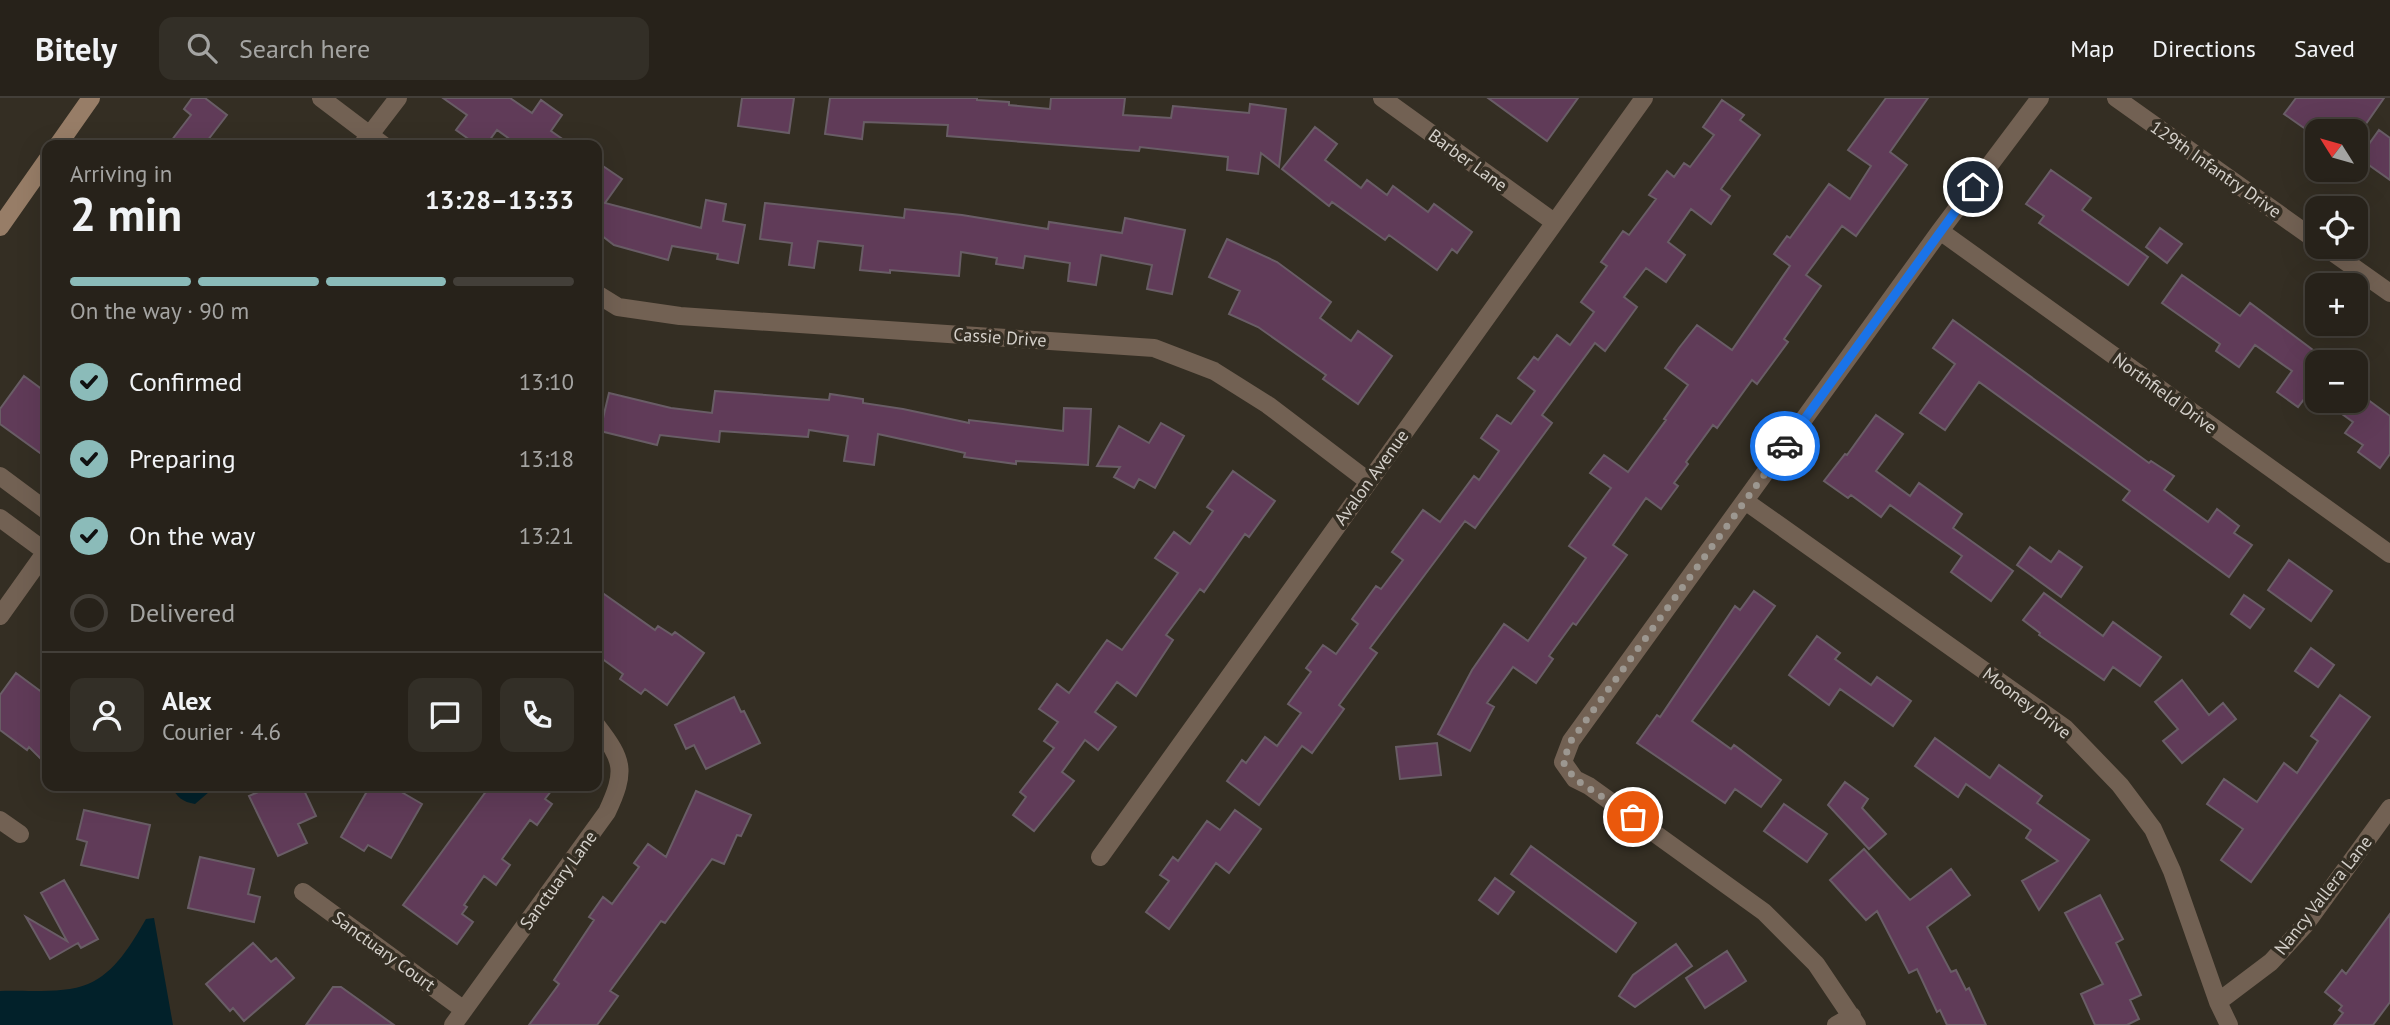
<!DOCTYPE html>
<meta charset="utf-8">
<style>
:root{--surface:#27221a;--page:#332f27;--text:#f1f3f6;--muted:#a4a4a2;--line:#433f39;--accent:#8bbbb9}
body{margin:0;font-family:"PT Sans",sans-serif;background:var(--page);color:var(--text);height:100vh;display:flex;flex-direction:column;font-size:26px;white-space:nowrap}
*{box-sizing:border-box;margin:0}
p{font-size:23px;color:var(--muted)}
.icon{flex:none;width:38px;height:38px;fill:none;stroke:currentColor;stroke-width:2;stroke-linecap:round;stroke-linejoin:round}
.map{position:relative;flex:1;overflow:hidden}
.side{position:absolute;left:42px;top:42px;width:560px;height:651px;display:flex;flex-direction:column;background:var(--surface);border-radius:14px;box-shadow:0 7px 28px #0002,0 0 0 2px var(--line)}
.side>*{flex:none}
.needle{width:46px;rotate:307deg}
.fabs{position:absolute;left:2305px;top:21px;display:grid;gap:14px}
.fabs a{display:grid;place-items:center;width:63px;height:63px;border-radius:14px;background:var(--surface);box-shadow:0 7px 28px #0002,0 0 0 2px var(--line);font-size:35px}
.pin{position:absolute;display:grid;place-items:center;width:60px;height:60px;color:#fff;margin:-30px;border:4px solid #fff;border-radius:50%;box-shadow:0 2px 7px #0007}
.courier{position:absolute;display:grid;place-items:center;width:70px;height:70px;margin:-35px;border:5px solid #1a73e8;border-radius:50%;background:#fff;color:#222;box-shadow:0 2px 9px #0007}
.overview em{font-style:normal;font-weight:700}
.overview div{display:flex;flex-direction:column-reverse}
.overview{display:flex;align-items:center;justify-content:space-between;height:119px;padding:0 28px}
h1{font-size:46px;font-weight:700;line-height:52px}
.bar{display:grid;grid-template-columns:repeat(4,1fr);gap:10px 7px;align-content:center;height:84px;padding:0 28px}
.bar i{height:9px;border-radius:5px;background:var(--line)}
.bar .on{background:var(--accent)}
.bar p{grid-column:span 4}
.line{display:flex;align-items:center;gap:18px;padding:0 28px;border-top:2px solid var(--line)}
.line div{flex:1}
.round{display:grid;place-items:center;flex:none;width:74px;height:74px;border-radius:14px;background:var(--page)}
ol{padding:0 28px;list-style:none}
li{display:flex;align-items:center;gap:21px;height:77px}
li p{margin-inline-start:auto}
li .icon{padding:7px;border-radius:50%;background:var(--accent);color:#111;stroke-width:4}
li:last-child{color:var(--muted)}
li i{width:38px;height:38px;border:4px solid var(--line);border-radius:50%}
header{display:flex;align-items:center;gap:42px;box-sizing:border-box;height:98px;padding:0 35px;background:var(--surface);border-bottom:2px solid var(--line)}
header strong{font-size:33px}
nav{display:flex;gap:38px;margin-inline-start:auto;font-size:24px}
.search{width:490px;height:63px;background:var(--page);display:flex;align-items:center;gap:18px;box-sizing:border-box;padding:0 24px;border-radius:14px;color:var(--muted);font-size:26px}
.map>svg:first-child{display:block}
.water{fill:#02212a}
.building{fill:#603b58;stroke:#695d66;stroke-width:2}
.lines{fill:none;stroke-linecap:round;stroke-linejoin:round}
.minor{stroke:#726153;stroke-width:18}
.tertiary{stroke:#726153;stroke-width:18}
.secondary{stroke:#977d67;stroke-width:18}
.done{stroke:#9c9790;stroke-width:7;stroke-dasharray:0 12.6}
.route{stroke:#1a73e8;stroke-width:9}
.labels{text-anchor:middle;dominant-baseline:central;stroke-width:7;stroke-linejoin:round;paint-order:stroke}
.street-label{font-size:18px;fill:#d4d0ca;stroke:#342e23}
</style>
<header>
<strong>Bitely</strong>
<div class="search"><svg class="icon" aria-label="search" viewBox="0 0 24 24"><circle cx="10" cy="10" r="6"/><path d="M15 15l6 6"/></svg>Search here</div>
<nav><a>Map</a><a>Directions</a><a>Saved</a></nav>
</header>
<div class="map">
<svg width="2390" height="927" viewBox="0 0 2390 927">
<rect width="100%" height="100%" fill="#342e23"/>
<path class="water" d="M172,688H216L195,706C183,704 176,699 172,688Z
M154,820L173,927H0V893C25,892 65,896 88,886C115,875 132,845 146,821Z"/>
<path class="building" d="M192,0H205L227,17L204,47H168L191,17L184,11Z
M443,0H510L532,15L541,2L562,17L551,33L571,47H518L497,32L486,47H477L456,32L467,17Z
M742,0H794L789,35L738,28Z
M830,0H977V2L1009,4V7L1050,11L1051,0H1125L1123,17L1171,20L1173,8L1249,15L1250,6L1286,11L1279,69L1261,55L1258,76L1227,72L1228,59L1140,49L1139,53L947,38L948,27L864,24L862,41L825,36Z
M1488,0H1578L1547,43Z
M1886,0H1928L1890,54L1907,67L1856,138L1842,128L1806,177L1821,188L1784,241L1788,244L1757,286L1752,282L1717,330L1713,327L1686,364L1688,366L1674,385L1678,388L1661,411L1646,400L1613,447L1627,457L1576,527L1573,525L1549,558L1553,561L1536,585L1513,569L1487,605L1494,609L1470,653L1438,636L1472,572L1504,526L1528,543L1586,460L1569,448L1611,390L1590,375L1604,357L1628,374L1666,322L1664,321L1688,287L1665,270L1679,250L1697,227L1732,252L1790,168L1774,156L1787,138L1790,140L1829,86L1850,101L1871,68L1848,52Z
M2296,0H2384L2361,33H2321L2317,30V39L2284,16Z
M1722,2L1744,17L1740,22L1760,37L1721,91L1730,98L1711,126L1691,111L1668,144L1685,157L1666,184L1646,170L1624,199L1637,209L1605,253L1595,245L1542,317L1552,325L1475,430L1465,423L1370,550L1377,555L1339,607L1344,611L1312,655L1302,648L1259,707L1227,683L1242,662L1246,665L1265,639L1277,648L1301,615L1288,606L1311,574L1306,570L1323,547L1336,556L1358,526L1352,521L1376,488L1381,491L1403,462L1392,454L1423,412L1440,424L1474,378L1479,382L1499,353L1481,340L1497,317L1511,326L1535,293L1518,280L1534,259L1538,262L1557,237L1570,247L1594,214L1581,204L1607,168L1601,164L1623,133L1629,137L1656,101L1649,97L1667,73L1674,79L1684,65L1690,69L1714,37L1703,29Z
M1315,29L1337,46L1325,62L1361,90L1367,82L1387,97L1393,88L1428,114L1434,106L1472,134L1457,155L1452,151L1437,172L1389,137L1385,142L1332,104L1329,108L1282,71Z
M2379,32L2390,40V82L2359,60Z
M597,64L622,81L605,105L701,130L706,102L726,106L723,123L745,127L738,165L717,161L718,156L672,148L668,162L614,147L597,134Z
M2051,72L2091,100L2082,112L2148,159L2128,187L2039,125L2044,118L2026,106Z
M765,105L904,120L905,111L962,117L1048,131L1049,124L1122,135L1125,120L1185,132L1172,196L1147,191L1152,167L1101,157L1096,187L1068,183L1070,165L1025,158L1023,170L996,166L997,160L961,154L959,178L890,172V175L860,172L863,148L818,143L814,170L789,167L792,145L760,141Z
M2160,130L2182,146L2167,165L2146,149Z
M1227,141L1277,164L1331,204L1320,220L1351,243L1358,233L1392,258L1358,306L1323,281L1326,277L1258,229L1229,216L1240,193L1209,179Z
M2182,177L2240,218L2250,205L2317,255V284L2298,309L2277,294L2292,273L2255,247L2239,269L2216,253L2220,246L2162,205Z
M1953,222L2149,365L2151,363L2174,378L2164,392L2208,424L2217,411L2239,428L2234,435L2252,447L2229,479L2123,402L2130,393L1979,284L1945,332L1920,315L1955,266L1933,250Z
M24,278L47,295V360L0,326V311Z
M715,293L829,302L830,296L863,301V305L903,311L969,325V322L1063,333L1064,310L1091,311L1088,367L1016,363V366L964,359L965,355L878,336L874,367L844,363L848,338L809,332L808,339L720,333L719,344L660,337L657,347L600,333L609,295L671,310L712,315Z
M2356,293L2390,318V356L2380,370L2358,354L2363,347L2345,335L2353,324L2324,303H2356Z
M1876,317L1903,336L1876,373L1910,398L1919,385L1962,416L1953,430L2013,473L1991,503L1951,474L1962,458L1890,407L1881,419L1851,397L1848,400L1824,383L1845,356L1847,357Z
M1161,325L1184,338L1155,390L1139,381L1134,390L1114,379L1120,369L1097,368L1119,328L1149,345Z
M1233,373L1275,403L1249,439L1245,436L1204,494L1200,491L1166,537L1173,542L1136,598L1117,584L1095,614L1116,629L1098,652L1085,642L1062,674L1074,683L1034,733L1013,717L1026,699L1020,694L1054,650L1044,643L1058,624L1039,611L1057,586L1069,595L1107,542L1122,552L1178,475L1155,460L1174,434L1190,446L1213,413L1207,409Z
M2030,449L2051,464L2059,453L2082,469L2061,499L2017,467Z
M2289,462L2332,493L2311,523L2268,492Z
M597,491L655,532L658,528L672,537L675,534L704,555L667,607L645,591L641,596L620,581L623,576L597,557Z
M1754,493L1775,508L1692,623L1731,651L1734,647L1781,682L1761,709L1735,691L1725,705L1637,645L1657,617L1660,619L1735,508L1740,512Z
M2044,495L2103,538L2113,524L2161,559L2140,588L2113,569L2104,582L2039,537L2040,535L2023,522Z
M2244,497L2264,511L2250,530L2231,516Z
M1817,538L1840,555L1835,561L1871,587L1877,579L1911,603L1893,628L1840,591L1829,607L1789,577Z
M2311,550L2334,567L2318,589L2295,573Z
M16,575L47,598V667L29,649L27,652L0,632V597Z
M2182,582L2209,617L2223,605L2236,621L2182,665L2163,643L2178,631L2155,604Z
M2340,597L2370,619L2251,784L2221,762L2243,731L2207,706L2224,681L2257,704L2284,665L2297,675L2318,643L2311,638Z
M734,599L741,614L744,613L760,645L706,671L694,647L686,651L675,627Z
M1935,640L1990,680L1999,667L2042,698L2037,705L2089,742L2039,812L2022,783L2058,763L2026,740L2031,732L1966,686L1958,699L1915,668Z
M1437,645L1441,677L1400,681L1396,649Z
M1845,684L1868,701L1862,710L1886,736L1869,751L1828,707Z
M272,688H302L316,718L298,726L307,745L278,758L249,698Z
M370,688H391L422,706L391,760L368,747L364,753L341,739Z
M490,688H555L545,701L552,706L537,727L530,722L502,761L510,767L496,787L484,778L464,807L467,809L462,816L473,824L457,846L403,807Z
M696,693L751,717L741,738L737,737L724,766L712,761L665,825L661,823L610,893L618,898L597,927H529L559,886L554,882L594,822L589,819L603,799L612,806L639,769L634,765L648,746L666,759Z
M1784,706L1827,736L1807,764L1764,733Z
M84,712L150,727L138,780L81,767L87,744L77,741Z
M1235,712L1261,731L1229,775L1216,765L1169,831L1146,814L1169,783L1160,777L1173,759L1178,763L1207,723L1220,732Z
M1531,748L1636,825L1616,854L1511,776Z
M1864,751L1910,802L1951,771L1970,797L1927,829L1951,874L1956,872L1966,892L1969,890L1986,927H1947L1940,912L1937,914L1917,871L1909,875L1877,813L1866,822L1830,782Z
M200,759L254,771L248,796L260,799L254,824L188,810Z
M1495,780L1514,794L1498,816L1479,802Z
M64,782L98,841L81,850L78,845L50,861L26,819L67,843L41,795Z
M2100,797L2123,841L2116,845L2141,897L2130,902L2139,921L2127,927H2095L2081,896L2103,886L2065,815Z
M2390,816V904L2373,927H2334L2343,915L2339,912L2342,908L2325,894L2342,872L2346,876Z
M253,845L271,864L276,860L294,880L244,923L233,910L230,913L206,886Z
M1676,846L1692,868L1635,909L1619,898L1633,877Z
M1727,853L1746,883L1705,910L1686,880Z
M333,889H341L394,927H306Z"/>
<g class="lines">
<path class="minor" d="M321,0L383,47
M1382,0L1554,124
M362,47L398,0
M1940,133L2390,456
M597,196L618,209L680,218L1154,250L1214,273L1268,307L1368,383
M0,378L47,413
M1745,403L2065,630L2120,687L2153,731L2172,773L2218,904L2229,927
M0,420L46,454
M0,518L47,452
M0,722L20,736
M1100,759L1644,0
M303,794L464,912
M2218,904L2271,864L2305,827L2390,710
M453,927L607,714C626,673 624,663 597,628
M1836,927L1852,918
M1857,927L1816,866L1764,814L1589,688L1575,681L1563,664L1571,643L1940,133L2040,0"/>
<path class="tertiary" d="M2116,0L2317,143
M2325,149L2390,195"/>
<path class="secondary" d="M58,47L91,0
M0,129L47,62"/>
</g>
<g class="lines">
<path class="done" d="M1633,719L1575,681L1563,664L1571,643L1785,348"/>
<path class="route" d="M1785,348L1973,89"/>
</g>
<g class="labels">
<g class="street-label">
<text transform="translate(1468 62) rotate(36)">Barber Lane</text>
<text transform="translate(2216 71) rotate(35)">129th Infantry Drive</text>
<text transform="translate(1000 239) rotate(4)">Cassie Drive</text>
<text transform="translate(2165 295) rotate(36)">Northfield Drive</text>
<text transform="translate(1371 379) rotate(-54)">Avalon Avenue</text>
<text transform="translate(2027 605) rotate(37)">Mooney Drive</text>
<text transform="translate(558 782) rotate(-54)">Sanctuary Lane</text>
<text transform="translate(2323 797) rotate(-52)">Nancy Vallera Lane</text>
<text transform="translate(384 853) rotate(36)">Sanctuary Court</text>
</g>
</g>
</svg>
<div class="fabs">
<a><svg class="needle" viewBox="-14 -14 28 28"><path d="M0-13l5 13h-10z" fill="#e53935"/><path d="M0 13l5-13h-10z" fill="#a4a4a2"/></svg></a>
<a><svg class="icon" aria-label="locate" viewBox="0 0 24 24"><circle cx="12" cy="12" r="6"/><path d="M12 2v4M12 18v4M2 12h4M18 12h4"/></svg></a>
<a>+</a>
<a>−</a>
</div>
<div class="pin" style="left:1633px;top:719px;background:#ea580c"><svg class="icon" aria-label="bag" viewBox="0 0 24 24"><path d="M5 8h14l-1 12H6zM9 8a3 3 0 0 1 6 0"/></svg></div>
<div class="pin" style="left:1973px;top:89px;background:#1f2937"><svg class="icon" aria-label="home" viewBox="0 0 24 24"><path d="M3 11l9-7 9 7M6 9v11h12V9"/></svg></div>
<div class="courier" style="left:1785px;top:348px"><svg class="icon" aria-label="car" viewBox="0 0 24 24"><path d="M5 17H2v-5l4-1 3-4h7l3 4 3 1v5h-3M9 17h6M6 11h13"/><circle cx="7" cy="17" r="2"/><circle cx="17" cy="17" r="2"/></svg></div>
<section class="side">
<div class="overview"><div><h1>2 min</h1><p>Arriving in</p></div><em>13:28–13:33</em></div>
<div class="bar"><i class="on"></i><i class="on"></i><i class="on"></i><i></i><p>On the way · 90 m</p></div>
<ol>
<li><svg class="icon" aria-label="check" viewBox="0 0 24 24"><path d="M5 12l5 5 9-10"/></svg>Confirmed<p>13:10</p></li>
<li><svg class="icon" aria-label="check" viewBox="0 0 24 24"><path d="M5 12l5 5 9-10"/></svg>Preparing<p>13:18</p></li>
<li><svg class="icon" aria-label="check" viewBox="0 0 24 24"><path d="M5 12l5 5 9-10"/></svg>On the way<p>13:21</p></li>
<li><i></i>Delivered</li>
</ol>
<div class="line" style="height:126px"><a class="round"><svg class="icon" aria-label="person" viewBox="0 0 24 24"><circle cx="12" cy="8" r="4"/><path d="M4 21q1-7 8-7t8 7"/></svg></a><div><b>Alex</b><p>Courier · 4.6</p></div><a class="round"><svg class="icon" aria-label="chat" viewBox="0 0 24 24"><path d="M4 5h16v11H9l-5 4z"/></svg></a><a class="round"><svg class="icon" aria-label="phone" viewBox="0 0 24 24"><path d="M5 4h4l2 5-3 2q2 4 5 5l2-3 5 2v4C11 20 4 13 5 4z"/></svg></a></div>
</section>
</div>
